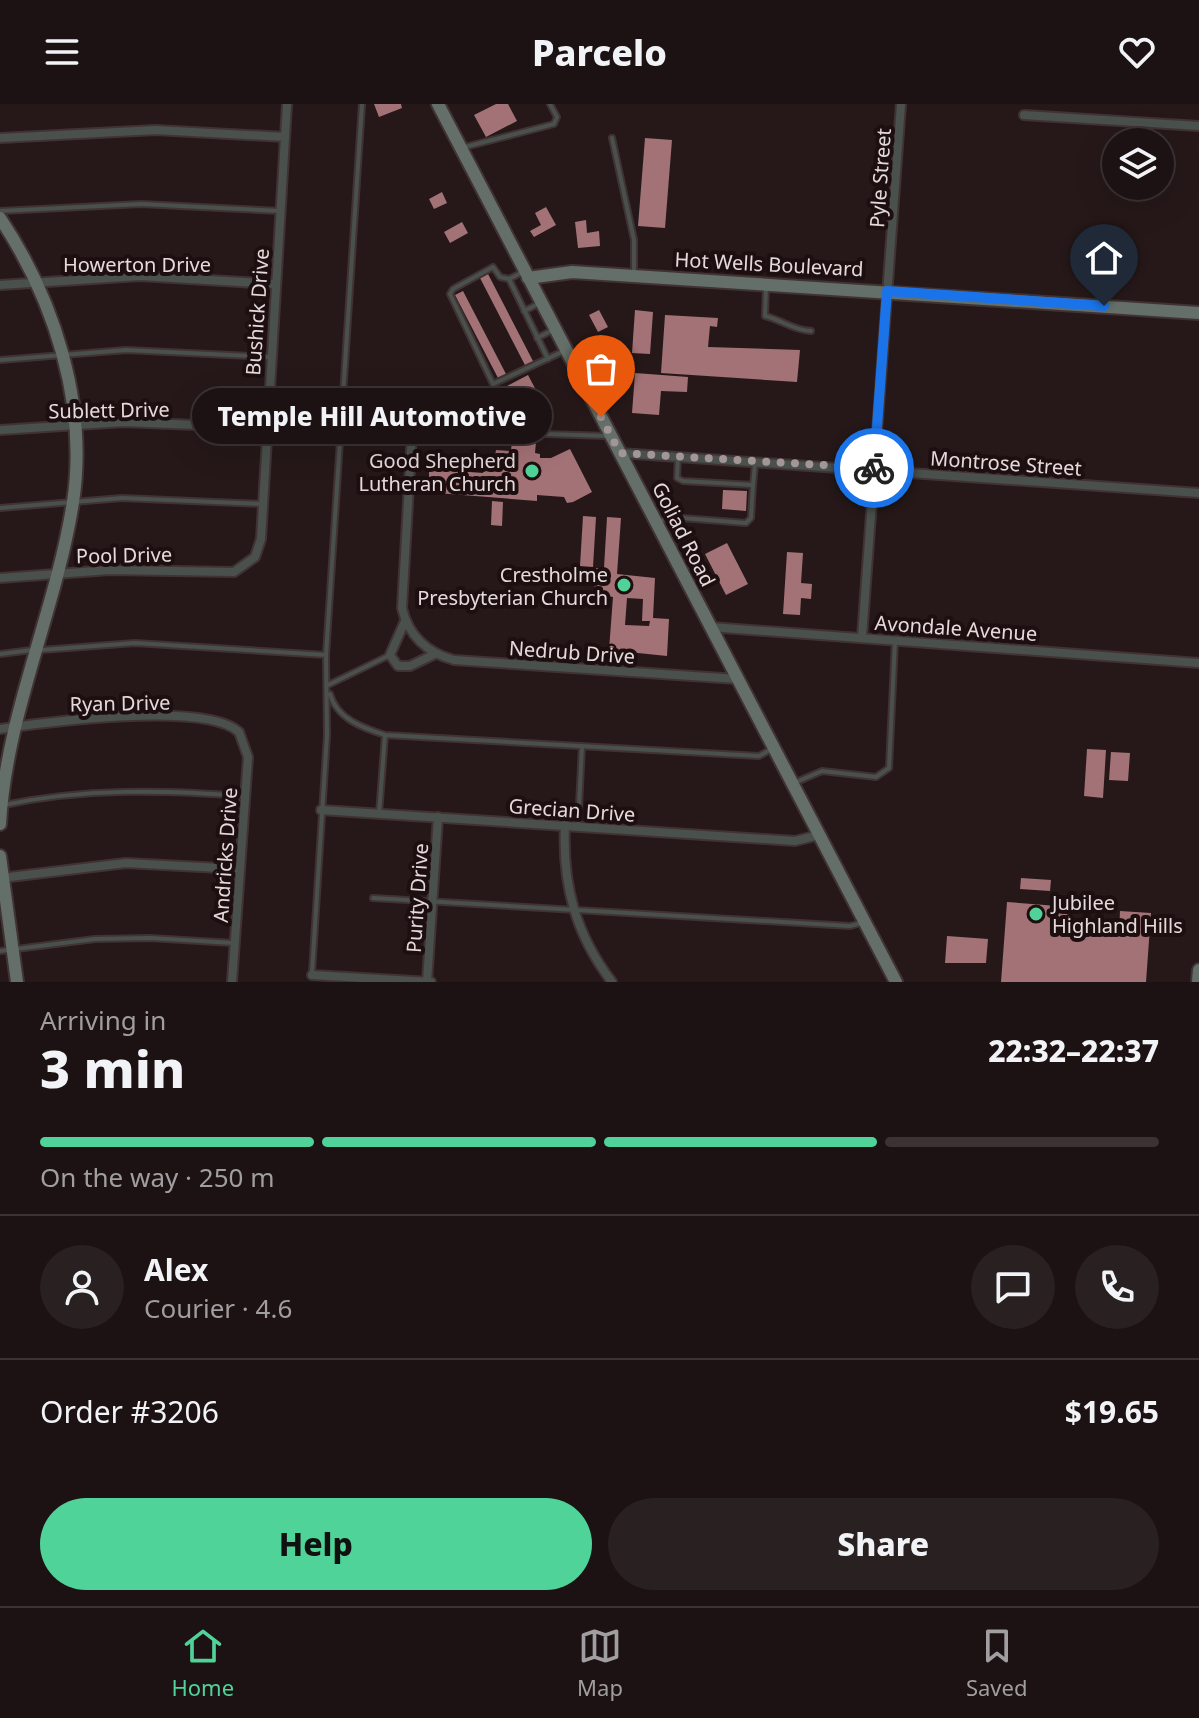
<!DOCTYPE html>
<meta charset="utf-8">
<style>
:root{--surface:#1c1213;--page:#292021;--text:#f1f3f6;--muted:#a09ea0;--line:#3a3233;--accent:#50d398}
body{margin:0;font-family:"Noto Sans",sans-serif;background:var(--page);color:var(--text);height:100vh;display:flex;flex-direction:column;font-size:30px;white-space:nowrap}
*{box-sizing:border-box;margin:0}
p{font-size:26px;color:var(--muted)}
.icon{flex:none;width:44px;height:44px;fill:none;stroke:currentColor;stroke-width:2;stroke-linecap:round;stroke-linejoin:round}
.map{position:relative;height:878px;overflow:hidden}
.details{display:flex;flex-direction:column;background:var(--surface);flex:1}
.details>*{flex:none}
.buttons{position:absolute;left:1102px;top:24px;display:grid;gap:16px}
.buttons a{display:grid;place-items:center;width:72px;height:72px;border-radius:50%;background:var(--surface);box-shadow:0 8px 32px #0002,0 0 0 2px var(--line);font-size:40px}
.pin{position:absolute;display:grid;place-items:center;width:68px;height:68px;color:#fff;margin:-82px -34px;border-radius:50% 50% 50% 0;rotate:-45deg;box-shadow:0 0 8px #0007}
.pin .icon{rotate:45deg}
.courier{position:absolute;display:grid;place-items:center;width:80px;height:80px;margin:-40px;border:6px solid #1a73e8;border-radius:50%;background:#fff;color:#222;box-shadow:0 2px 10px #0007}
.bubble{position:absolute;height:56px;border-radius:28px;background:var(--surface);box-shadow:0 8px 32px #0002,0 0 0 2px var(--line);font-size:26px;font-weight:800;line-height:56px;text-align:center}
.headline em{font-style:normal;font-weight:800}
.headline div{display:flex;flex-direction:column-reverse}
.headline{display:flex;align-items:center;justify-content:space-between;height:136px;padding:0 40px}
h1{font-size:52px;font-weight:800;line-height:60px}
.bar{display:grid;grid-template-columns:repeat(4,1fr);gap:12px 8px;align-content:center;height:96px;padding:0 40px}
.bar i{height:10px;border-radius:6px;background:var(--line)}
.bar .active{background:var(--accent)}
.bar p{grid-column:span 4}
.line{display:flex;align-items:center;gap:20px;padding:0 40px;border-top:2px solid var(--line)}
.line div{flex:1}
.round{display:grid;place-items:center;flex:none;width:84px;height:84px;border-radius:42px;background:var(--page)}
.primary-button{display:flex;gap:16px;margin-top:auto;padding:16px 40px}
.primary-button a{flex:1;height:92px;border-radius:48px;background:var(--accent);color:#111;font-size:32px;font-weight:800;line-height:92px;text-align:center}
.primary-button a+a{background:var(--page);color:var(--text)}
header{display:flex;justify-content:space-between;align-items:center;height:104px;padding:0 40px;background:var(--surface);font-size:36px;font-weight:800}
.tab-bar{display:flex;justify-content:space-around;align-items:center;height:112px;border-top:2px solid var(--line);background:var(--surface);font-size:22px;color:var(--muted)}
.tab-bar a{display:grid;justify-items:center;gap:4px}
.tab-bar .active{color:var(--accent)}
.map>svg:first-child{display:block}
.building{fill:#a37276;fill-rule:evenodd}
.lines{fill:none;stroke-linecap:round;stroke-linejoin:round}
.lane-casing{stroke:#413334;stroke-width:8}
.street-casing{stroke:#413334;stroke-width:12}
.secondary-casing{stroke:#413334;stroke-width:16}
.lane{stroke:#4a514d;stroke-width:4}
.street{stroke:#4a514d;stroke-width:8}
.secondary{stroke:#646f69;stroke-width:12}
.done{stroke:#a29697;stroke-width:8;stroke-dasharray:0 14.4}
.route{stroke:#1a73e8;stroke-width:10}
.poi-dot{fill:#50d398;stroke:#1d0f10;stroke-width:3}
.labels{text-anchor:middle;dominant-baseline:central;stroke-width:8;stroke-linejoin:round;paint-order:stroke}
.street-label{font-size:20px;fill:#e5dadb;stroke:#1d0f10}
.poi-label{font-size:20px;fill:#e5dadb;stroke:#1d0f10;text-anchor:end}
</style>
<header><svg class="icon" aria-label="menu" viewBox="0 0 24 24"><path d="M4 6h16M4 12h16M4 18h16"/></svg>Parcelo<svg class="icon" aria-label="heart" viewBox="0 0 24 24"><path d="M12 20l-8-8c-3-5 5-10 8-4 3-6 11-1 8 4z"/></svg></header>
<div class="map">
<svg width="1199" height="878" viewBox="0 0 1199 878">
<rect width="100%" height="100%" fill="#261819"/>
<path class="building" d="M374,0H401L402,4L379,13Z
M496,0H508L517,17L486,33L474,11Z
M645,34L672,36L665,124L638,122Z
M442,88L447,99L434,105L429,95Z
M546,103L556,121L534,133L530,127L541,121L535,109Z
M586,116L587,129L599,127L600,142L578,144L575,118Z
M462,118L468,129L450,139L444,128Z
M488,170L534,259L526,263L480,174Z
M463,187L506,270L498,274L455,191Z
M599,206L608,223L598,228L589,211Z
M635,206L653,208L650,250L632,249Z
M665,211L718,214L717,223L710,222L708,243L800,246L797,278L661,269Z
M635,269L688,273L687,288L661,287L659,311L632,309Z
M528,271L546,305L523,317L505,283Z
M512,336L536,338L535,349L540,350V354H551L570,345L592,388L573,398L567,399L564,393L537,391V397L437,389L438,377H429V365L483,369L488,351L495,352L496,346L511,347Z
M723,386L747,387L746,407L722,405Z
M492,397L503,398L502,422L491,421Z
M583,412L596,413L593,463L580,462Z
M607,413L621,414L617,470L655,474L653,514L669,515L667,552L609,546L613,493L594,490L596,464H604ZM627,494L643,495L642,517H650L649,522L625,521Z
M727,439L748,480L726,491L705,450Z
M787,448L803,449L801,479L812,480L811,495L801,494L800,511L783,510Z
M1087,645L1106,646L1103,694L1084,692Z
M1111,648L1130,649L1128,677L1109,676Z
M1021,774L1051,776L1050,787L1020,785Z
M1007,798L1070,803L1068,825L1119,829L1120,807L1151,809L1146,878H1001Z
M947,832L988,835L986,859H945Z"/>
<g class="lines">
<defs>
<path id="lane" d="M612,34L634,136V169
M465,43L554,20L557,13L550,0
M0,107L141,100L280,107
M523,168L509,175L500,173L493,163L453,185L450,190L493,280L564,247
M509,175L548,255
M766,182L765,212C782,216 792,226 811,227
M524,207L540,199
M537,234L553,226
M0,256L126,246L270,253
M413,311L421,301L500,308L511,315L515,329
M413,334L515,329L608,332
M753,381L755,360
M0,404L122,394L263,400
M658,418L670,413L746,419L751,414L753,381L683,377L677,374L678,353
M41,546L135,539L326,551
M0,550L32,546
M328,581L388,552
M330,590C337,615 363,624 385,631L759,652L770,646
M794,679L822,667L876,673L889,664L895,537
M4,701C84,684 164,686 245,692
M379,710L385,631
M578,722L582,642
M373,794L850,822L861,819
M0,847L95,835L150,834L233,839
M312,869L327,631L326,551L362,0"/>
<path id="street" d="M1024,11L1199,22
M0,34L156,26L285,33
M0,181L140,172L275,180
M413,311L402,504C408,531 427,549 454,556L737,575
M0,326L124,318L266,324
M620,349L1199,389
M0,474L110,466L234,468L255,453L261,435L287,0
M405,517L390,551L398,562H410L435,550
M710,523L1199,559
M862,533L901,0
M0,625C47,618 205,597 239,628L248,653L232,878
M321,706L795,737L819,731
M565,721C562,781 576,831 612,878
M1,774L126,759L239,765
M312,871L431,878
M427,878L438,713"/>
<path id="secondary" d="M438,0L896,878
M0,114C54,195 88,300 73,398C56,507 6,610 0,720
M528,174L572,168L1199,209
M0,752L17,878
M1198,878L1199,866"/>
</defs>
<use href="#lane" class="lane-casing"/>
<use href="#street" class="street-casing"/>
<use href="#secondary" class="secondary-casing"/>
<use href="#lane" class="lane"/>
<use href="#street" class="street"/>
<use href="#secondary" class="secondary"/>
</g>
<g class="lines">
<path class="done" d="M601,313L620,349L874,364"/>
<path class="route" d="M874,364L887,187L1104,202"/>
</g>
<g class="poi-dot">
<circle cx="532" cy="367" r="8"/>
<circle cx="624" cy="481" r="8"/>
<circle cx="1036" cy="810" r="8"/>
</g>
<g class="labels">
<g class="street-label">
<text transform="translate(880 74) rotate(-86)">Pyle Street</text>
<text x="137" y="160">Howerton Drive</text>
<text transform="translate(769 160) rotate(3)">Hot Wells Boulevard</text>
<text transform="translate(257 208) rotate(-86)">Bushick Drive</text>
<text transform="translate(109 306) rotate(-1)">Sublett Drive</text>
<text transform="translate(1006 359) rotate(4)">Montrose Street</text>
<text transform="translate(684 430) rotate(63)">Goliad Road</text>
<text transform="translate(124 451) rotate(-1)">Pool Drive</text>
<text transform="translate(956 524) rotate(4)">Avondale Avenue</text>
<text transform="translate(572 548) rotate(4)">Nedrub Drive</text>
<text transform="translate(120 599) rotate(-1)">Ryan Drive</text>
<text transform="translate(572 706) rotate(4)">Grecian Drive</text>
<text transform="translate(225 751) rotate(-86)">Andricks Drive</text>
<text transform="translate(417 794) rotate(-86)">Purity Drive</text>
</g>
<g class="poi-label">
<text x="516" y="356">Good Shepherd<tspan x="516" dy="23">Lutheran Church</tspan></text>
<text x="608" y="470">Crestholme<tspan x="608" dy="23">Presbyterian Church</tspan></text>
<text x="1052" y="798" text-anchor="start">Jubilee<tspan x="1052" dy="23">Highland Hills</tspan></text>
</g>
</g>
</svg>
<div class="buttons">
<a><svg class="icon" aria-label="layers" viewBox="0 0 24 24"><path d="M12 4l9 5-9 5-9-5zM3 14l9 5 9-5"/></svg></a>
</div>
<div class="pin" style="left:601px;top:313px;background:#ea580c"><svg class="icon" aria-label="bag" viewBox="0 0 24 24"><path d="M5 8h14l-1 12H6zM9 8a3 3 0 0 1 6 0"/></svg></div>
<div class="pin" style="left:1104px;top:202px;background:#1f2937"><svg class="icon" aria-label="home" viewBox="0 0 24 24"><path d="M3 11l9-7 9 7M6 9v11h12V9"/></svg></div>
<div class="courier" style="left:874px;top:364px"><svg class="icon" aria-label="bike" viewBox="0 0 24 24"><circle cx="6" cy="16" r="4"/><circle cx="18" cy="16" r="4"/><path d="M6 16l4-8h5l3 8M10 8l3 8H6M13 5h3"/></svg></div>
<div class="bubble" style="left:192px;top:284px;width:360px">Temple Hill Automotive</div>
</div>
<section class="details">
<div class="headline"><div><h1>3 min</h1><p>Arriving in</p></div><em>22:32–22:37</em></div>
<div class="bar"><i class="active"></i><i class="active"></i><i class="active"></i><i></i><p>On the way · 250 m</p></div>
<div class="line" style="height:144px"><a class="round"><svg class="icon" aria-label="person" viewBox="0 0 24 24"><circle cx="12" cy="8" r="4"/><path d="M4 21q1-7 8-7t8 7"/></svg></a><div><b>Alex</b><p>Courier · 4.6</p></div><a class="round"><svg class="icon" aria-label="chat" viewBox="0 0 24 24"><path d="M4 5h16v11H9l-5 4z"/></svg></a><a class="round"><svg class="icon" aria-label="phone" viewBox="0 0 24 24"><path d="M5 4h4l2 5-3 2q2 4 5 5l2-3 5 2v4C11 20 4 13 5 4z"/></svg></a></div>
<div class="line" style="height:104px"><div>Order #3206</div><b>$19.65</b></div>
<div class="primary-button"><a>Help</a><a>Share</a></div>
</section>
<nav class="tab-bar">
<a class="active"><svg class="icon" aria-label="home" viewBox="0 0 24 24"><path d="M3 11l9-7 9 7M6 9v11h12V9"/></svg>Home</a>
<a><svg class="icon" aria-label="map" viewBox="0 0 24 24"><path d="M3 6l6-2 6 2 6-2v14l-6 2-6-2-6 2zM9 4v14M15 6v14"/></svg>Map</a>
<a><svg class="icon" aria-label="saved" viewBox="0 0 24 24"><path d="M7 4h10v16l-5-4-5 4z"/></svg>Saved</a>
</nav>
